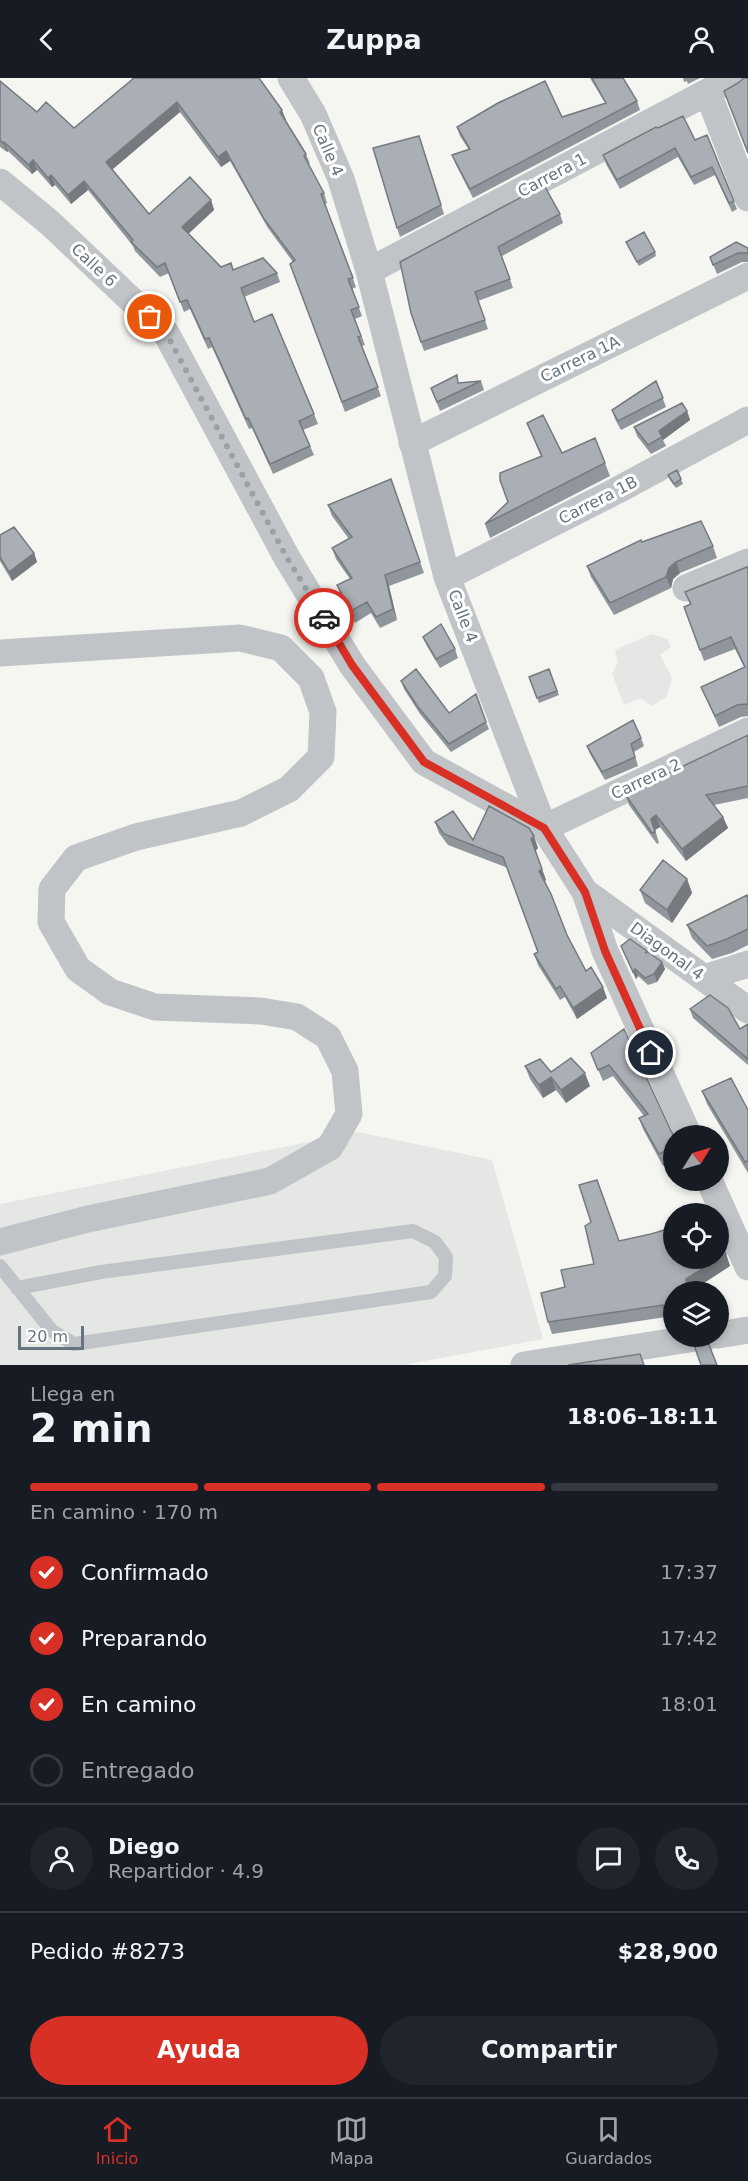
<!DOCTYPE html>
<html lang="es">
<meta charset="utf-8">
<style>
:root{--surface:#171b24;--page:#20242c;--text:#f1f3f6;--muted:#9ea1a6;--line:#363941;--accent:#d93025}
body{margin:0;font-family:"DejaVu Sans",sans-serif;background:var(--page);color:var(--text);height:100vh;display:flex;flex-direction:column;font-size:22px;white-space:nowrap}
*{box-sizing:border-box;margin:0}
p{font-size:20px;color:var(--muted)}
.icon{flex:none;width:33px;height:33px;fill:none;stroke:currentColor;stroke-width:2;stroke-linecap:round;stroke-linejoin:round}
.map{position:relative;height:1287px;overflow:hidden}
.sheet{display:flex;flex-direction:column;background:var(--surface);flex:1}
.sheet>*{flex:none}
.needle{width:39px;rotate:53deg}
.controls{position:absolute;left:663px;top:1047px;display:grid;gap:12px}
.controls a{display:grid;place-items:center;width:66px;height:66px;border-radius:50%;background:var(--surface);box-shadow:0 3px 9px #0003;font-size:30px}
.scale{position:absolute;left:18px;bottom:15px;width:66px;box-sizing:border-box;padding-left:6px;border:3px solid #667380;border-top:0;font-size:16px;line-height:21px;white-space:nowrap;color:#667380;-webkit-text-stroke:4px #fff;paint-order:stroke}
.pin{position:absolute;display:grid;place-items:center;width:51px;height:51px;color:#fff;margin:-26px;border:3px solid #fff;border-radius:50%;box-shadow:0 2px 6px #0007}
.courier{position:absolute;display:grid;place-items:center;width:60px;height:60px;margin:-30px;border:4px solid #d93025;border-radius:50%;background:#fff;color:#222;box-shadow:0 2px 8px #0007}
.head em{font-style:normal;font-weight:700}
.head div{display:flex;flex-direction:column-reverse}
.head{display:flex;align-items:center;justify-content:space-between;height:102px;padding:0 30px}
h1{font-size:39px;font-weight:700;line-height:45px}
.bar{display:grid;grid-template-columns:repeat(4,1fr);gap:9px 6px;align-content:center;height:72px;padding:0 30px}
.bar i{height:8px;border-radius:4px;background:var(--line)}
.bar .current{background:var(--accent)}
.bar p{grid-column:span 4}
.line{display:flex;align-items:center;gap:15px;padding:0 30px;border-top:2px solid var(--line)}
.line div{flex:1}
.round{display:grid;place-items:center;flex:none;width:63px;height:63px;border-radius:32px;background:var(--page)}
ol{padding:0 30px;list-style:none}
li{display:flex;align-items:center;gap:18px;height:66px}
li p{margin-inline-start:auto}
li .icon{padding:6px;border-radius:50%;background:var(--accent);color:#fff;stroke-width:4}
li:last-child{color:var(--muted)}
li i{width:33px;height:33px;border:3px solid var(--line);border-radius:50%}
.primary-button{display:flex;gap:12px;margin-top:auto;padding:12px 30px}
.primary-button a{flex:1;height:69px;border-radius:36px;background:var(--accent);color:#fff;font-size:24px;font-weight:700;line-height:69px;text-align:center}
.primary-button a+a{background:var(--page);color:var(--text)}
header{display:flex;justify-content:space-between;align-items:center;height:78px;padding:0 30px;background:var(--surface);font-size:27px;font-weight:700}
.menu{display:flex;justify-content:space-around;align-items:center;height:84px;border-top:2px solid var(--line);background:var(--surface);font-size:16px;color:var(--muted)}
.menu a{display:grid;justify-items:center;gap:3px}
.menu .current{color:var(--accent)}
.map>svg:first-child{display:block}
.built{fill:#e5e7e5}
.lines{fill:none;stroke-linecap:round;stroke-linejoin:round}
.service{stroke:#c0c4c7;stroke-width:14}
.minor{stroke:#c0c4c7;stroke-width:27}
.wall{fill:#91969c}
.shaded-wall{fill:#767a7f}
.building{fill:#a9afb5;stroke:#767a7f;stroke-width:1.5}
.done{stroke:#98a0a8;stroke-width:6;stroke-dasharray:0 10.8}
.route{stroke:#d93025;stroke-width:8}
.labels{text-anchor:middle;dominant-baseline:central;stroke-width:6;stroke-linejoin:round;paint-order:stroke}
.street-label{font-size:16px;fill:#667380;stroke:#fff}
</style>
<header><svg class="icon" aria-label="back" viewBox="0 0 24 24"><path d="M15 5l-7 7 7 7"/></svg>Zuppa<svg class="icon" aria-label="person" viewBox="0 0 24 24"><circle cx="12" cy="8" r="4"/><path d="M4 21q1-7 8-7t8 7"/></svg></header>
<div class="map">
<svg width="748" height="1287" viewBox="0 0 748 1287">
<rect width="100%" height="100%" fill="#f5f5f2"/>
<path class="built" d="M652,556L667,561L671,569L660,577L672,600L667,618L652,628L640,620L624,627L612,596L618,584L615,572Z
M358,1054L492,1082L543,1261L403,1287H0V1126Z"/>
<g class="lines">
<path class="service" d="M0,1188L52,1253L74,1266L431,1214L445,1198L446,1179L435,1164L413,1153L101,1194L17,1210"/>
<path class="minor" d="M291,0L313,36L341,101L369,193L447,499L544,750L585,814L605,873L689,1058
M708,15L748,120
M0,104L50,145L166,255L287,480L352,587L424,684L544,750L748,653
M369,193L734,0
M412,365L748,198
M447,499L616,413L748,342
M686,510L748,484
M0,575L240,560L281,570L311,600L323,634L321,679L289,711L241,735L136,759L76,780L52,811L51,844L78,891L110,914L155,929L261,933L297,939L328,959L345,993L349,1036L330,1069L270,1103L88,1141L0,1164
M585,814L748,932
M704,900L748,886
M709,1102L748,1189
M718,1257L748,1252
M524,1287L708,1258"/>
</g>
<path class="wall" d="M134,0L286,42H285L306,76L310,86H308L324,115L327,125L325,126L356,209L352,211L362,238L355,241L365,267L362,268L381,318L345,334L290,186L293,184L268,150L230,83L221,89L180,34L112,92L149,136L211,122L214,132L188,156L221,189L233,192L277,195L280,204L244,219L254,244L314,336L318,346L303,352L314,377L273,396L252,350L249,351L212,269L208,271L190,231L184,234L169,195L160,199L135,173L133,168L88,112L71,126L55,107L52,109L37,92L32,96L8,73L7,74L0,69V3L37,34L74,50Z
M590,0H623L637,23L640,32L473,120L455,85L452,77L469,72L460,58L457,49L562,39L605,25Z
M683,0H700L688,6L687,3L684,4Z
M658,50L695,62L707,57L737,131L732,134L715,97L694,107L678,79L620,111L606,86L603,77Z
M422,67L444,136L400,159L397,150Z
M560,136L563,145L502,178L513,210L478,223L488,251L424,273L411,235L400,184Z
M626,164L655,174L656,178L639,188Z
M748,170V184H742L717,196L710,179Z
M481,303L484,312L440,333L431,310L460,305Z
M656,303L666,329L621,352L615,341L612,332Z
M687,333L690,342L663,362L666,368L651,376L637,358L634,349Z
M527,345L562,375L605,385L610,398L490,460L485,446L508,424L541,379Z
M677,392L683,406L676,410L670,402L668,397Z
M391,401L424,495L389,508L397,542L380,550L371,535L355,545L341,518L337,507L350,501L336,481L332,470L349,461L332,438L328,427Z
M0,457L34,475L37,484L12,503L0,483Z
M642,464L713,468L717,480L680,495L673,501L671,510L614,537L591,499L587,488Z
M748,491V638L741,639L719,649L701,609L744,589L735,571L704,583L684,529L690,527L685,514Z
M423,559L455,571L458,580L440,590L427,568Z
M549,591L559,617L539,625L529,599Z
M401,603L449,635L486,644L489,651L451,674L420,636L404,611Z
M748,657V720L714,727L723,739L728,750L686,783L660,749L655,752L659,765L657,766L629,727L625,716Z
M641,660L644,668L634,674L638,688L605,702L590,676L587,668Z
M435,744L473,762L538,770L535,773L546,802L545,803L567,857L586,893L607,920L577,941L565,919L560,922L538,887L534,876L538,874L508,790L448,767L439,755Z
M687,801L692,815L672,845L645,825L640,812Z
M748,820V867L732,875L712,881L692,860L687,847Z
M621,868L647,874L662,884L665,891L657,904L648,907L638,898L636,901Z
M690,931L740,951L748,946V987L693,940Z
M624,951L671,1053L674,1058V1083L663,1088L643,1051L639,1040L644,1038L613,998L603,1003L591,975Z
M525,988L551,994L590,1008L566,1025L556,1012L543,1020L530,1001Z
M702,1013L748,1032V1095L707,1026Z
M619,1163L726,1176L730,1188L690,1214H674V1248H670L666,1239L552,1256L548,1244L565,1209L594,1186Z"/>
<path class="shaded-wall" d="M177,24L180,34L109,94L106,84Z
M282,32L286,42L283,43L280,34Z
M4,64L8,73L7,74L3,65Z
M226,73L230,83L221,89L218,79Z
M33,82L37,92L32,96L29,87Z
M51,97L55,107L52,109L48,100Z
M84,103L88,112L71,126L68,117Z
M211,122L214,132L185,159L182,149Z
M687,333L690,342L663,362L659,353Z
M34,475L37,484L12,503L9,494Z
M676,484L680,495L673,501L671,510L666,499L669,490Z
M385,497L389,508L397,542L393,531Z
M656,737L660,749L655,752L659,765L651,741Z
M723,739L728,750L686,783L682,771Z
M534,758L538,770L535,773L531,761Z
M542,791L546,802L543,805L539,793Z
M687,801L692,815L672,845L667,832Z
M662,884L665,891L657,904L654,896Z
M635,891L638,898L636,901L633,894Z
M603,909L607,920L577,941L573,930Z
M585,995L590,1008L566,1025L561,1012Z
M551,999L556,1012L543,1020L539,1007Z
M726,1176L730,1188L690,1214H687L686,1201Z"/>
<path class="building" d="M134,0H259L282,32L280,34L306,76L304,78L324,115L321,116L353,200L348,201L359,229L351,232L361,258L358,259L378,309L342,324L290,186L295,182L264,141L226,73L218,79L177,24L106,84L149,136L190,99L211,122L182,149L221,189L231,185L233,192L263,180L277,195L241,210L254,244L272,236L314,336L299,343L310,368L270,386L248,340L246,341L209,260L205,261L187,222L180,224L165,185L157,189L131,164L133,162L84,103L68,117L51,97L48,100L33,82L29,87L4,64L3,65L0,62V3L37,34L46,24L74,50Z
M592,0H623L637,23L470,111L452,77L470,71L457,49L498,25L545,3L562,39L606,25Z
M744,0H748V75L724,13L738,5Z
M683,38L695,62L707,57L734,123L729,125L712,89L691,99L675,70L617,102L603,77L656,49L658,50Z
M419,58L441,127L397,150L373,70Z
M544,107L560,136L498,169L510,201L475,214L485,242L421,264L411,235L400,184Z
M644,154L655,174L637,184L626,164Z
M736,164L748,170V175H738L713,187L710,179Z
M457,297L458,305L481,303L437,324L431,310Z
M656,303L663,320L618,343L612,332Z
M682,325L687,333L659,353L662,359L648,367L634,349Z
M543,337L562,375L595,360L605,385L485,446L508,424L500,402V395L542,378L527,345Z
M677,392L681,401L674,406L668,397Z
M391,401L420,484L385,497L393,531L376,539L367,524L351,533L337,507L352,500L332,470L352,459L328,427Z
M701,443L713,468L676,484L669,490L666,499L610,525L587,488L641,462L642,464Z
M14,449L34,475L9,494L0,479V457Z
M747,489L748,491V627L746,626L737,627L715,638L701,609L745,589L731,559L700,572L684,529L691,526L685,514Z
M441,546L455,571L436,581L423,559Z
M416,591L449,635L476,616L486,644L449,666L418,629L401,603Z
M549,591L557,613L537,620L529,599Z
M633,642L641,660L631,666L635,679L602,694L587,668Z
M748,657V708L706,717L723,739L682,771L656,737L651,741L655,754L652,755L625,716Z
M489,728L529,750L534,758L531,761L542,791L539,793L551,816L567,857L586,893L591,889L603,909L573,930L560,908L556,911L534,876L538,874L503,779L444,756L435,744L453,733L473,762Z
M663,782L687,801L667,832L640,812Z
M747,817L748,820V851L727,861L707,868L687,847Z
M630,861L647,873L645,875L648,874L662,884L654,896L645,900L635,891L633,894L621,868Z
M710,917L728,930L740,951L748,946V981L690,931Z
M624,951L671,1053L674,1058V1069L659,1076L639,1040L648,1036L609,987L598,992L591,975Z
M571,980L585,995L561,1012L551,999L539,1007L525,988L540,981L551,994Z
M731,1000L748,1032V1083L745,1084L702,1013Z
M597,1102L619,1163L651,1156L674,1149V1180H718V1159L726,1176L686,1201L687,1214H674V1235L665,1236L663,1227L548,1244L541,1215L565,1209L561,1192L594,1186L585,1148L591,1144L579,1107Z
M707,1262L717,1287H701L694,1267Z
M640,1276L644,1287H568Z"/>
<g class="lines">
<path class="done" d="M150,239L166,255L287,480L324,540"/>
<path class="route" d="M324,540L352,587L424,684L544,750L585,814L605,873L651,975"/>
</g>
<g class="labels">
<g class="street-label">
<text transform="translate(328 72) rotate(67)">Calle 4</text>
<text transform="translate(552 97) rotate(-28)">Carrera 1</text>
<text transform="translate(94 187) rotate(43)">Calle 6</text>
<text transform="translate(580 281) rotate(-26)">Carrera 1A</text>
<text transform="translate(598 422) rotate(-27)">Carrera 1B</text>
<text transform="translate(463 538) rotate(69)">Calle 4</text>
<text transform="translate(646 701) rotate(-25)">Carrera 2</text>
<text transform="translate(667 873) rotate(36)">Diagonal 4</text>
</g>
</g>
</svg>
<div class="controls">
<a><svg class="needle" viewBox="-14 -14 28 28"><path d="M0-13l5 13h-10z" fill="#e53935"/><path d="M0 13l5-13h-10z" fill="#9ea1a6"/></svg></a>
<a><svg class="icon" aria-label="locate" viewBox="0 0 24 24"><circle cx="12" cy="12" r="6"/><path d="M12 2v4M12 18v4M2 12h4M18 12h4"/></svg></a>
<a><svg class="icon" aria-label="layers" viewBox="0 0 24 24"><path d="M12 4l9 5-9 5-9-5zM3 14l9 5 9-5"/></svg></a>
</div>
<div class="scale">20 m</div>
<div class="pin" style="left:150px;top:239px;background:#ea580c"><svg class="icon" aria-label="bag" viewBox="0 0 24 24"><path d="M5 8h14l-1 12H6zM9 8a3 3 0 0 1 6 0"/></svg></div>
<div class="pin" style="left:651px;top:975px;background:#1f2937"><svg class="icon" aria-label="home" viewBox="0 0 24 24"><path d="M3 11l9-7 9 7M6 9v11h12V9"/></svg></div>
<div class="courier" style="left:324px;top:540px"><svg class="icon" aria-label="car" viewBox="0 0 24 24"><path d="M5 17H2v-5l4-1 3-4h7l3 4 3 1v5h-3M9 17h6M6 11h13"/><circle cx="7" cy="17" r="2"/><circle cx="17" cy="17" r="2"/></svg></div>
</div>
<section class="sheet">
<div class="head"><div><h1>2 min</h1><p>Llega en</p></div><em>18:06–18:11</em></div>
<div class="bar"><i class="current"></i><i class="current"></i><i class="current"></i><i></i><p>En camino · 170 m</p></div>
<ol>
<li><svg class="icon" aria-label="check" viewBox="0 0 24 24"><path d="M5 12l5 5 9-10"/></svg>Confirmado<p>17:37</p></li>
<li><svg class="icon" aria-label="check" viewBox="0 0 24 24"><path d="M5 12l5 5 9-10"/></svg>Preparando<p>17:42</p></li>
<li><svg class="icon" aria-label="check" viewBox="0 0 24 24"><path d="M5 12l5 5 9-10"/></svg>En camino<p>18:01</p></li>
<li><i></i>Entregado</li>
</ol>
<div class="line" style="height:108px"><a class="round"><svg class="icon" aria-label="person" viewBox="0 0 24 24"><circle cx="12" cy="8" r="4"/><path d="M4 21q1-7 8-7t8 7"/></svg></a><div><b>Diego</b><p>Repartidor · 4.9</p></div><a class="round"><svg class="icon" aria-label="chat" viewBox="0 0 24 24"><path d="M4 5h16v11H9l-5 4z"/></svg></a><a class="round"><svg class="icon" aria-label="phone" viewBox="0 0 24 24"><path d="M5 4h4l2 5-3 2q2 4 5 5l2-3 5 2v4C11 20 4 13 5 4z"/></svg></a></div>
<div class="line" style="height:78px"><div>Pedido #8273</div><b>$28,900</b></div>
<div class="primary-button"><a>Ayuda</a><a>Compartir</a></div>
</section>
<nav class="menu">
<a class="current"><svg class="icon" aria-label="home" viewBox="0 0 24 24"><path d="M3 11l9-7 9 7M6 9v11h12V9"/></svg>Inicio</a>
<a><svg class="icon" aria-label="map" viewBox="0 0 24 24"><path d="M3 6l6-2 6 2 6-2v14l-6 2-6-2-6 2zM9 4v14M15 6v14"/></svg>Mapa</a>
<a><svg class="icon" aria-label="saved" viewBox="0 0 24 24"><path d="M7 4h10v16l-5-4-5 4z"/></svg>Guardados</a>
</nav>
